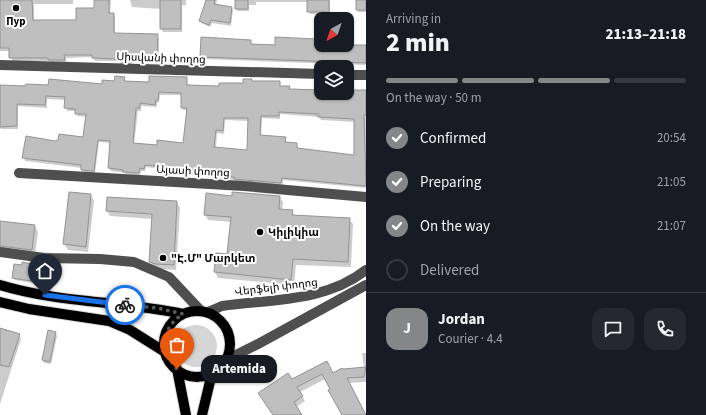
<!DOCTYPE html>
<meta charset="utf-8">
<style>
:root{--surface:#171b24;--page:#242831;--text:#f1f3f6;--muted:#9ea1a6;--line:#363941;--accent:#858687}
body{margin:0;font-family:"Source Sans 3","Noto Sans Armenian",sans-serif;background:var(--page);color:var(--text);height:100vh;display:flex;flex-direction:column;font-size:15px;white-space:nowrap}
*{box-sizing:border-box;margin:0}
p{font-size:13px;color:var(--muted)}
.icon{flex:none;width:22px;height:22px;fill:none;stroke:currentColor;stroke-width:2;stroke-linecap:round;stroke-linejoin:round}
.map{position:relative;flex:1;overflow:hidden}
.details{display:flex;flex-direction:column;background:var(--surface);width:340px}
.details>*{flex:none}
.needle{width:26px;rotate:220deg}
.fabs{position:absolute;left:314px;top:12px;display:grid;gap:8px}
.fabs a{display:grid;place-items:center;width:40px;height:40px;border-radius:8px;background:var(--surface);box-shadow:0 1px 3px #0004;font-size:20px}
.pin{position:absolute;display:grid;place-items:center;width:34px;height:34px;color:#fff;margin:-41px -17px;border-radius:50% 50% 50% 0;rotate:-45deg;box-shadow:0 0 4px #0007}
.pin .icon{rotate:45deg}
.courier{position:absolute;display:grid;place-items:center;width:40px;height:40px;margin:-20px;border:3px solid #1a73e8;border-radius:50%;background:#fff;color:#222;box-shadow:0 1px 5px #0007}
.bubble{position:absolute;height:28px;border-radius:12px;background:var(--surface);box-shadow:0 1px 3px #0004;font-size:13px;font-weight:800;line-height:28px;text-align:center}
.summary em{font-style:normal;font-weight:800}
.summary div{display:flex;flex-direction:column-reverse}
.summary{display:flex;align-items:center;justify-content:space-between;height:68px;padding:0 20px}
h1{font-size:26px;font-weight:800;line-height:30px}
.bar{display:grid;grid-template-columns:repeat(4,1fr);gap:6px 4px;align-content:center;height:48px;padding:0 20px}
.bar i{height:5px;border-radius:3px;background:var(--line)}
.bar .current{background:var(--accent)}
.bar p{grid-column:span 4}
.line{display:flex;align-items:center;gap:10px;padding:0 20px;border-top:1px solid var(--line)}
.line div{flex:1}
.round{display:grid;place-items:center;flex:none;width:42px;height:42px;border-radius:12px;background:var(--page)}
ol{padding:0 20px;list-style:none}
li{display:flex;align-items:center;gap:12px;height:44px}
li p{margin-inline-start:auto}
li .icon{padding:4px;border-radius:50%;background:var(--accent);color:#fff;stroke-width:4}
li:last-child{color:var(--muted)}
li i{width:22px;height:22px;border:2px solid var(--line);border-radius:50%}
main{display:flex;flex:1;min-height:0}
.map>svg:first-child{display:block}
.green{fill:#d6d6d6}
.shadow{fill:#0003;fill-rule:evenodd}
.building{fill:#bfbfbf;stroke:#939393;fill-rule:evenodd}
.lines{fill:none;stroke-linecap:round;stroke-linejoin:round}
.major-casing{stroke:#dbdbdb;stroke-width:12}
.minor{stroke:#4f4f4f;stroke-width:10}
.major{stroke:#000;stroke-width:10}
.done{stroke:#595959;stroke-width:4;stroke-dasharray:0 7.2}
.route{stroke:#1a73e8;stroke-width:5}
.poi-dot{fill:#000;stroke:#fff;stroke-width:1.5}
.labels{text-anchor:middle;dominant-baseline:central;stroke-width:4;stroke-linejoin:round;paint-order:stroke}
.poi-label{font-size:11px;font-weight:bold;fill:#000;stroke:#fff;text-anchor:start}
.street-label{font-size:11px;fill:#000;stroke:#fff}
</style>
<main>
<div class="map">
<svg width="366" height="415" viewBox="0 0 366 415">
<rect width="100%" height="100%" fill="#fff"/>
<path class="green" d="M175 346a21 21 0 1 1 42 0a21 21 0 1 1-42 0Z"/>
<path class="shadow" d="M0,0H73V4H34V21H77L95,9V0H111L110,14H114L115,17V34L157,35L159,39V58H132V64H120L119,61H95L93,57L66,58V63H51L50,61H12L10,51H0Z
M130,0H186V5H182V32H163L161,29V9L132,7Z
M207,0H217L216,5L232,8L233,10L231,26L212,23L210,27L201,23L200,21Z
M236,0H330V14H310L308,2H256V5H249V11H237Z
M357,0H366V12H358Z
M276,38L321,40V45L366,46V65L203,59L201,57L250,41L252,45L276,46Z
M124,78L125,82L150,83L186,78L188,86L220,87L252,82H279L281,87H289L291,90L321,91V93L366,91V188L283,180V185L236,181L235,180L193,176L191,172L146,167L145,171H141L140,176L126,174L125,173L111,171L109,168L111,143L99,142L95,173H83L82,168L25,161L24,158L55,142L84,138L87,117L77,116L76,111H67L66,100L47,99V108L18,106V129H1L0,127V86L102,85ZM160,95H182V107L183,110H188L184,144L158,146L134,144L138,111H141V106L157,107V102L159,103ZM280,114L319,117L321,120L355,122V156L298,150L297,144L287,143L285,138L261,136L262,118L280,119ZM225,120L249,121L248,151L216,148L217,133L224,134Z
M91,195L94,201L88,252L68,250L64,244Z
M233,197H279L283,202L282,210L292,211L295,216L349,219L353,224L351,267L296,265L294,285L218,278L215,272L217,254L228,255L231,222L208,220L205,214Z
M177,202L180,208L176,270L159,269L154,267L150,261L153,219L110,216L107,211Z
M0,222L35,226L38,232L35,255L0,251Z
M45,268L47,271L45,285L15,280L13,278Z
M0,328L19,335L21,339L0,404Z
M49,332L56,333L57,336L51,364L44,363L43,360Z
M362,353H366V382L349,383L366,415H343L325,379L300,392L305,401L296,407L301,415H274L292,380L326,362L333,374L364,368Z"/>
<path class="building" d="M0,0H32L33,20H76V8H94V0H109V13H114V33L158,34L157,55H130V62L117,61V59L92,58V55H64L65,60H48V58H9V48H0Z
M160,0H181V29H160Z
M206,0H215L214,4L232,7L230,23L211,20L209,25L199,21Z
M235,0H248V9H235Z
M307,0H329V12H307Z
M356,0H366V10H356Z
M201,37L251,40V44L275,45V37L316,39V44L321,45H366V63L200,57Z
M115,76L125,77L124,81L149,82V76L187,77V85L219,86V83H243V79H252V81H280V86H290L289,89L321,90V93H347V90H366V115H364L366,186L282,178L281,183L234,179V177L190,173V169L145,165L144,169L140,168L139,173L123,172V170L108,168L110,141L98,140L94,171L81,170V165L22,158L26,136L55,141L58,140L59,134L83,137L86,114H75V109L64,108L65,97L46,96L45,105L17,104V126L0,127V85L25,86L26,84L48,85L49,79L102,84V80L114,81ZM159,92L181,93V108H187L183,143L157,140V145L133,143L136,108H140V103L155,105L156,100H158ZM279,112L318,114V117L354,119V155L297,148V143L285,142L286,137L260,135L261,116H279ZM224,118H248L247,150L214,147L216,130L223,131Z
M69,192L91,194L86,247L63,244Z
M232,192L280,196L279,209L293,210L292,215L350,218L348,262L293,259L291,280L214,272L216,253L227,254L231,217L204,215L206,193L232,196Z
M107,197L177,201L174,265L155,264L149,262L152,214L106,211Z
M0,221L35,225L32,250L0,246Z
M22,262L46,267L44,283L12,278L14,264L22,265Z
M0,328L20,334L9,367L0,365Z
M48,330L56,332L50,362L42,360Z
M327,361L333,373L342,368L343,369L366,367L364,377L347,378L366,415H342L328,390L330,389L322,374L297,387L303,396L294,402L302,415H273L258,393L288,373L292,379Z"/>
<g class="lines">
<defs>
<path id="major" d="M0,285C59,303 122,301 183,314
M0,302L29,309L109,321L130,330L165,352
M164 344a33 33 0 1 1 66 0a33 33 0 1 1-66 0Z
M177,369L186,415
M202,415L212,373"/>
</defs>
<use href="#major" class="major-casing"/>
<path class="minor" d="M0,65L321,74
M347,75H366
M19,173L244,186L366,197
M0,252L44,258L100,259L134,262L169,277L201,311
M208,312L222,306C271,299 326,302 366,270
M226,360L256,345L366,285"/>
<use href="#major" class="major"/>
</g>
<g class="lines">
<path class="done" d="M125,305L157,308L183,314C161,328 160,351 177,369"/>
<path class="route" d="M45,295L125,305"/>
</g>
<g class="poi-dot">
<circle cx="16" cy="8" r="4"/>
<circle cx="260" cy="232" r="4"/>
<circle cx="163" cy="258" r="4"/>
</g>
<g class="labels">
<g class="poi-label">
<text x="16" y="21" text-anchor="middle">Пур</text>
<text x="268" y="232">Կիլիկիա</text>
<text x="171" y="258">"Է.Մ" Մարկետ</text>
</g>
<g class="street-label">
<text transform="translate(161 58) rotate(2)">Սիսվանի փողոց</text>
<text transform="translate(193 171) rotate(3)">Այասի փողոց</text>
<text transform="translate(276 287) rotate(-7)">Վերֆելի փողոց</text>
</g>
</g>
</svg>
<div class="fabs">
<a><svg class="needle" viewBox="-14 -14 28 28"><path d="M0-13l5 13h-10z" fill="#e53935"/><path d="M0 13l5-13h-10z" fill="#9ea1a6"/></svg></a>
<a><svg class="icon" aria-label="layers" viewBox="0 0 24 24"><path d="M12 4l9 5-9 5-9-5zM3 14l9 5 9-5"/></svg></a>
</div>
<div class="pin" style="left:177px;top:369px;background:#ea580c"><svg class="icon" aria-label="bag" viewBox="0 0 24 24"><path d="M5 8h14l-1 12H6zM9 8a3 3 0 0 1 6 0"/></svg></div>
<div class="pin" style="left:45px;top:295px;background:#1f2937"><svg class="icon" aria-label="home" viewBox="0 0 24 24"><path d="M3 11l9-7 9 7M6 9v11h12V9"/></svg></div>
<div class="courier" style="left:125px;top:305px"><svg class="icon" aria-label="bike" viewBox="0 0 24 24"><circle cx="6" cy="16" r="4"/><circle cx="18" cy="16" r="4"/><path d="M6 16l4-8h5l3 8M10 8l3 8H6M13 5h3"/></svg></div>
<div class="bubble" style="left:201px;top:355px;width:76px">Artemida</div>
</div>
<section class="details">
<div class="summary"><div><h1>2 min</h1><p>Arriving in</p></div><em>21:13–21:18</em></div>
<div class="bar"><i class="current"></i><i class="current"></i><i class="current"></i><i></i><p>On the way · 50 m</p></div>
<ol>
<li><svg class="icon" aria-label="check" viewBox="0 0 24 24"><path d="M5 12l5 5 9-10"/></svg>Confirmed<p>20:54</p></li>
<li><svg class="icon" aria-label="check" viewBox="0 0 24 24"><path d="M5 12l5 5 9-10"/></svg>Preparing<p>21:05</p></li>
<li><svg class="icon" aria-label="check" viewBox="0 0 24 24"><path d="M5 12l5 5 9-10"/></svg>On the way<p>21:07</p></li>
<li><i></i>Delivered</li>
</ol>
<div class="line" style="height:72px"><b class="round" style="background:var(--accent);color:#fff">J</b><div><b>Jordan</b><p>Courier · 4.4</p></div><a class="round"><svg class="icon" aria-label="chat" viewBox="0 0 24 24"><path d="M4 5h16v11H9l-5 4z"/></svg></a><a class="round"><svg class="icon" aria-label="phone" viewBox="0 0 24 24"><path d="M5 4h4l2 5-3 2q2 4 5 5l2-3 5 2v4C11 20 4 13 5 4z"/></svg></a></div>
</section>
</main>
